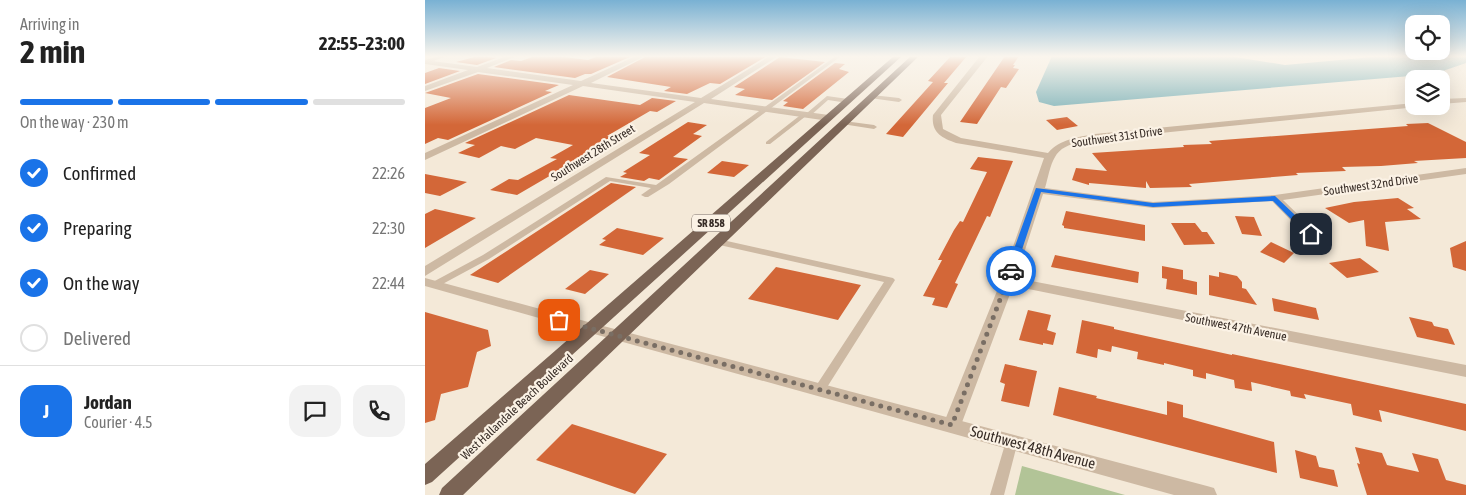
<!DOCTYPE html>
<meta charset="utf-8">
<style>
:root{--surface:#fff;--page:#f2f2f2;--text:#222;--muted:#767676;--line:#e0e0e0;--accent:#1a73e8}
body{margin:0;font-family:"Asap Condensed",sans-serif;background:var(--page);color:var(--text);height:100vh;display:flex;flex-direction:column;font-size:19px;white-space:nowrap}
*{box-sizing:border-box;margin:0}
p{font-size:16px;color:var(--muted)}
.icon{flex:none;width:28px;height:28px;fill:none;stroke:currentColor;stroke-width:2;stroke-linecap:round;stroke-linejoin:round}
.map{position:relative;flex:1;overflow:hidden}
.sheet{display:flex;flex-direction:column;background:var(--surface);width:425px}
.sheet>*{flex:none}
.fabs{position:absolute;left:980px;top:15px;display:grid;gap:10px}
.fabs a{display:grid;place-items:center;width:45px;height:45px;border-radius:10px;background:var(--surface);box-shadow:0 5px 20px #0002;font-size:25px}
.pin{position:absolute;display:grid;place-items:center;width:42px;height:42px;color:#fff;margin:-21px;border-radius:10px;box-shadow:0 2px 8px #0006}
.courier{position:absolute;display:grid;place-items:center;width:50px;height:50px;margin:-25px;border:4px solid #1a73e8;border-radius:50%;background:#fff;color:#222;box-shadow:0 1px 6px #0007}
.head em{font-style:normal;font-weight:700}
.head div{display:flex;flex-direction:column-reverse}
.head{display:flex;align-items:center;justify-content:space-between;height:85px;padding:0 20px}
h1{font-size:32px;font-weight:700;line-height:38px}
.bar{display:grid;grid-template-columns:repeat(4,1fr);gap:8px 5px;align-content:center;height:60px;padding:0 20px}
.bar i{height:6px;border-radius:4px;background:var(--line)}
.bar .on{background:var(--accent)}
.bar p{grid-column:span 4}
.line{display:flex;align-items:center;gap:12px;padding:0 20px;border-top:1px solid var(--line)}
.line div{flex:1}
.round{display:grid;place-items:center;flex:none;width:52px;height:52px;border-radius:15px;background:var(--page)}
ol{padding:0 20px;list-style:none}
li{display:flex;align-items:center;gap:15px;height:55px}
li p{margin-inline-start:auto}
li .icon{padding:5px;border-radius:50%;background:var(--accent);color:#fff;stroke-width:4}
li:last-child{color:var(--muted)}
li i{width:28px;height:28px;border:2px solid var(--line);border-radius:50%}
main{display:flex;flex:1;min-height:0}
.map>svg:first-child{display:block}
.green{fill:#b2c497}
.water{fill:#74adb4}
.building{fill:#d36738}
.lines{fill:none;stroke-linecap:round;stroke-linejoin:round}
.service{fill:#cdb9a3;fill-rule:evenodd}
.minor{fill:#cdb9a3;fill-rule:evenodd}
.tertiary{fill:#cdb9a3;fill-rule:evenodd}
.primary{fill:#7b6455;fill-rule:evenodd}
.route{fill:#1a73e8}
.done{stroke:#796e64;stroke-width:5;stroke-dasharray:0 9}
.labels{text-anchor:middle;dominant-baseline:central;stroke-width:4.5;stroke-linejoin:round;paint-order:stroke}
.shield{fill:#fbf2e5;stroke:#72675f;stroke-width:1}
.shield-label{font-size:11px;font-weight:bold;fill:#372c26}
.street-label{font-size:12px;fill:#372c26;stroke:#fbf2e5}
.near-street-label{font-size:15px;fill:#372c26;stroke:#fbf2e5}
</style>
<main>
<section class="sheet">
<div class="head"><div><h1>2 min</h1><p>Arriving in</p></div><em>22:55–23:00</em></div>
<div class="bar"><i class="on"></i><i class="on"></i><i class="on"></i><i></i><p>On the way · 230 m</p></div>
<ol>
<li><svg class="icon" aria-label="check" viewBox="0 0 24 24"><path d="M5 12l5 5 9-10"/></svg>Confirmed<p>22:26</p></li>
<li><svg class="icon" aria-label="check" viewBox="0 0 24 24"><path d="M5 12l5 5 9-10"/></svg>Preparing<p>22:30</p></li>
<li><svg class="icon" aria-label="check" viewBox="0 0 24 24"><path d="M5 12l5 5 9-10"/></svg>On the way<p>22:44</p></li>
<li><i></i>Delivered</li>
</ol>
<div class="line" style="height:90px"><b class="round" style="background:var(--accent);color:#fff">J</b><div><b>Jordan</b><p>Courier · 4.5</p></div><a class="round"><svg class="icon" aria-label="chat" viewBox="0 0 24 24"><path d="M4 5h16v11H9l-5 4z"/></svg></a><a class="round"><svg class="icon" aria-label="phone" viewBox="0 0 24 24"><path d="M5 4h4l2 5-3 2q2 4 5 5l2-3 5 2v4C11 20 4 13 5 4z"/></svg></a></div>
</section>
<div class="map">
<svg width="1041" height="495" viewBox="0 0 1041 495">
<rect width="100%" height="100%" fill="#f4e9d8"/>
<path class="green" d="M597,466L700,495H590Z"/>
<path class="water" d="M627,56H804L860,65L959,56H1041V63L1009,74L629,106L614,102L611,92Z"/>
<path class="building" d="M53,56L71,58L52,65L31,62Z
M110,56H131L163,60L173,56H207L166,74H160L150,78L69,67L86,60L96,61Z
M222,56H342L295,84L285,83L262,94L239,91L246,87L182,77Z
M526,56H542L519,83H523L478,137L461,134L508,82L503,81Z
M580,56H594L588,65H590L588,68L594,69L581,88L576,87L552,124L535,122Z
M355,57L400,62L347,100L310,95L320,89L309,87Z
M410,63L420,64L414,69L424,72L378,109L358,106L363,102L358,101Z
M14,68L35,71L0,84V73Z
M53,74L134,85L120,91L127,92L23,140L13,138L0,144V108L26,98L0,93Z
M144,95L215,105L227,98L251,101L232,112L225,111L182,136L187,137L163,151L164,153L92,195L65,190L84,179L93,180L132,159L125,158L148,145L111,138L90,149L76,146L54,158L33,153L50,145L40,143Z
M642,117L653,126L632,130L621,120Z
M263,122L282,125L268,134L277,136L248,157L263,159L234,180L224,178L219,181L195,177L202,173L198,172L225,155L214,153Z
M1003,123L1041,142V158L989,161L993,163L956,166L917,167L921,171L871,173L873,175L764,184L767,187L725,188L721,181V188L664,183V185L647,180L651,168L682,171L667,153L759,147L758,145L787,144L784,141L983,126L981,124Z
M553,157L588,161L565,217L562,216L530,283L533,284L522,308L507,305L510,298L498,296L517,260H513L529,230L535,221L538,222L562,172L545,169Z
M297,161L324,165L309,177L282,173Z
M0,174L42,182L15,196L0,193Z
M186,183L211,187L73,283L45,275Z
M973,198L989,208L982,209L996,219L960,222L964,251L941,246L939,220L924,223L900,208L929,202Z
M10,209L51,218L0,248V214Z
M641,211L720,225V241L639,228V226L637,225Z
M810,216L829,217L837,236L817,234Z
M746,223H770L777,232H782L790,244L759,245Z
M192,228L239,238L218,255L174,245L181,240L177,239Z
M1041,241V271L1028,267L1025,248Z
M846,242L869,253L859,263L835,252Z
M630,255L714,272L713,283L626,267Z
M935,258L954,272L922,278L904,263Z
M737,266L758,270V279L772,282V295L741,289L742,279L737,278Z
M351,267L436,285L413,320L323,299Z
M165,270L184,274L160,294L140,289Z
M794,272L812,276L817,282V288L821,289L832,305L784,295V275L794,277Z
M847,298L891,308L894,320L849,311Z
M603,310L626,315L622,330L631,333L628,345L618,343V345L594,340Z
M0,312L63,330L66,346L52,352L43,387L16,394L10,420L0,423Z
M984,317L1007,322L1009,326L1023,329L1030,345L992,337Z
M657,320L689,327V329L807,355V354L1041,404V431L954,410L957,422L928,415L926,404L879,394L881,399L866,396L865,391L826,382L827,391L810,388L809,380L781,373V379L768,376V370L739,363V365L712,359L713,352L687,346L686,352L673,349L672,358L651,353Z
M580,364L612,371L604,407L576,401L580,384L575,382Z
M634,387L672,396L671,398L742,415V401L758,405V417L849,442L852,473L628,415Z
M147,424L242,454L210,494L111,460Z
M930,447L957,453L962,465L994,472L987,453L1013,459L1021,480L1041,485V495H942L932,463L935,464Z
M870,450L891,456L894,467L909,470L913,487L875,478Z"/>
<g class="lines">
<path class="service" d="M15,56H22L0,64V60Z
M411,56H416L244,184L223,197H220L216,195L226,188L185,181L64,259L12,287L9,288L4,285L6,283L58,255L181,177L231,185Z
M447,95L474,98L477,100L474,102L445,98V96Z
M402,96L423,99L426,101L423,103L403,100L385,116H381L345,144H341V142L378,113H382Z
M419,121L449,125L452,127L449,129L417,124V122Z
M293,239L468,278L470,280L399,392L395,394L391,392L389,389L459,282L290,244L289,242L290,240Z
M587,436L591,437L593,441L579,495H565L581,441L583,437Z"/>
<path class="minor" d="M82,56H92L62,68L156,81L211,56H220L166,83L276,98L345,56H353L286,99L404,115L408,118L404,121L279,103L0,276V266L270,102L158,86L0,160V153L148,85L53,72L0,91V86L43,70L0,64V60L52,67Z
M555,56H563L516,115L518,129L536,138L623,153C635,139 653,137 670,134L989,103V106L992,107L686,138C669,140 639,140 630,157C625,165 623,178 620,188L728,202L850,195L1041,168V174L858,200L890,231L892,234L890,237H882L847,201L728,208L618,194L591,278L1041,365V377L588,286L536,425L533,430L527,432L521,430L518,425L576,281L619,158L531,143C516,138 506,132 508,115Z
M1041,98V102L1016,104V99Z
M0,278L167,323L172,324L174,328L172,332L167,333L0,286Z"/>
<path class="tertiary" d="M167,323L782,486L789,488L792,495H749L162,332L160,328L162,324Z"/>
<path class="primary" d="M469,56H477L7,482L0,485V464Z
M486,56H494L38,495H14L17,488Z"/>
</g>
<linearGradient id="sky" x2="0" y2="1"><stop stop-color="#79b1d3"/><stop offset="0.45" stop-color="#faf5ed"/><stop offset="1" stop-color="#faf5ed" stop-opacity="0"/></linearGradient>
<rect width="1041" height="125" fill="url(#sky)"/>
<path class="route" d="M611,188L728,203L850,196L890,234L883,236L848,201L728,207L616,192L590,271L586,274L583,273L581,271Z"/>
<g class="lines">
<path class="done" d="M134,320L527,425L586,271"/>
</g>
<g class="labels">
<rect class="shield" x="267" y="214.5" width="38" height="17" rx="4"/>
<g class="shield-label">
<text x="286" y="223">SR 858</text>
</g>
<g class="street-label">
<text transform="translate(692 137) rotate(-8)">Southwest 31st Drive</text>
<text transform="translate(168 153) rotate(-32)">Southwest 28th Street</text>
<text transform="translate(946 185) rotate(-8)">Southwest 32nd Drive</text>
<text transform="translate(811 327) rotate(11)">Southwest 47th Avenue</text>
<text transform="translate(92 407) rotate(-43)">West Hallandale Beach Boulevard</text>
</g>
<g class="near-street-label">
<text transform="translate(608 447) rotate(15)">Southwest 48th Avenue</text>
</g>
</g>
</svg>
<div class="fabs">
<a><svg class="icon" aria-label="locate" viewBox="0 0 24 24"><circle cx="12" cy="12" r="6"/><path d="M12 2v4M12 18v4M2 12h4M18 12h4"/></svg></a>
<a><svg class="icon" aria-label="layers" viewBox="0 0 24 24"><path d="M12 4l9 5-9 5-9-5zM3 14l9 5 9-5"/></svg></a>
</div>
<div class="pin" style="left:134px;top:320px;background:#ea580c"><svg class="icon" aria-label="bag" viewBox="0 0 24 24"><path d="M5 8h14l-1 12H6zM9 8a3 3 0 0 1 6 0"/></svg></div>
<div class="pin" style="left:886px;top:234px;background:#1f2937"><svg class="icon" aria-label="home" viewBox="0 0 24 24"><path d="M3 11l9-7 9 7M6 9v11h12V9"/></svg></div>
<div class="courier" style="left:586px;top:271px"><svg class="icon" aria-label="car" viewBox="0 0 24 24"><path d="M5 17H2v-5l4-1 3-4h7l3 4 3 1v5h-3M9 17h6M6 11h13"/><circle cx="7" cy="17" r="2"/><circle cx="17" cy="17" r="2"/></svg></div>
</div>
</main>
